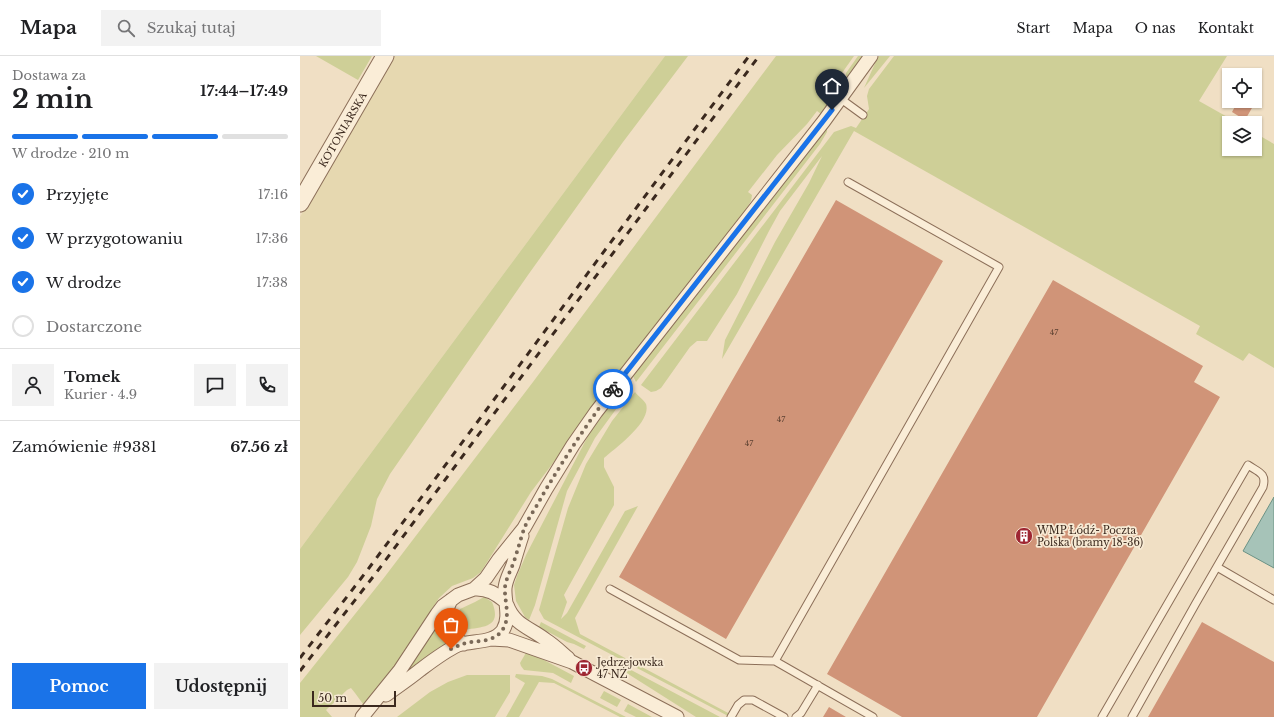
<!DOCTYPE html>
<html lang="pl">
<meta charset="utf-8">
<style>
:root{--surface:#fff;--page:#f2f2f2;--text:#202124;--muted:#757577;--line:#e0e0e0;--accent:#1a73e8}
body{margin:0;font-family:"Libre Baskerville",serif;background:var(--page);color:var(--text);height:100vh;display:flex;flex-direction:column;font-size:15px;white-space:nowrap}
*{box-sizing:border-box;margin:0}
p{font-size:13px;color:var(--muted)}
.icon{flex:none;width:22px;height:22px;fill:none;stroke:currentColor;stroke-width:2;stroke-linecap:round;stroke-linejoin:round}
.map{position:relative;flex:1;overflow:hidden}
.panel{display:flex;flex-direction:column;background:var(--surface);width:300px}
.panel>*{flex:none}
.fabs{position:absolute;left:922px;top:12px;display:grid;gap:8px}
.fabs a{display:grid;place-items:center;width:40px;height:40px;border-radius:0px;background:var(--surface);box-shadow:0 1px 3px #0004;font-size:20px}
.scale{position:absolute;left:12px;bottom:10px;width:84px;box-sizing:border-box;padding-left:4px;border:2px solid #3b291e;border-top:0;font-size:11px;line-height:14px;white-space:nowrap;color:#3b291e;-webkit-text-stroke:3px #f7ead4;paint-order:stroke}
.pin{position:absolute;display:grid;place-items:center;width:34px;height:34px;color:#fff;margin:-41px -17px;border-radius:50% 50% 50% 0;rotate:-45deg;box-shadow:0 0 4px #0007}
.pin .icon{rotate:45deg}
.courier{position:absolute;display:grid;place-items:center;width:40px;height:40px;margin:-20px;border:3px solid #1a73e8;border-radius:50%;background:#fff;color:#222;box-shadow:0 1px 5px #0007}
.headline em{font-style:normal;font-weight:700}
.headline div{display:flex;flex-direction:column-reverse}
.headline{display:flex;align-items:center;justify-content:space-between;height:68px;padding:0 12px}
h1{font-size:26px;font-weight:700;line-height:30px}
.bar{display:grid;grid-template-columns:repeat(4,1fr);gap:6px 4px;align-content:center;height:48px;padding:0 12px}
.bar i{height:5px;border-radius:3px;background:var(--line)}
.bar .on{background:var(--accent)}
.bar p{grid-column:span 4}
.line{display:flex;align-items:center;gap:10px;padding:0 12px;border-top:1px solid var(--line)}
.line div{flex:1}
.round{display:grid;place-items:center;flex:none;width:42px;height:42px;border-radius:0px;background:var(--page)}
ol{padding:0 12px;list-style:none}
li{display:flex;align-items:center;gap:12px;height:44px}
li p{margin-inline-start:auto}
li .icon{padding:4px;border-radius:50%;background:var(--accent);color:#fff;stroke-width:4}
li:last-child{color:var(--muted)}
li i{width:22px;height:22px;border:2px solid var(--line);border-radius:50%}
.primary-button{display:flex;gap:8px;margin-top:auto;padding:8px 12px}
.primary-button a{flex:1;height:46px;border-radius:0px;background:var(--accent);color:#fff;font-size:16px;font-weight:700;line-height:46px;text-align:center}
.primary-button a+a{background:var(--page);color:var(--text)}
header{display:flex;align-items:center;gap:24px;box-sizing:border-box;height:56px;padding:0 20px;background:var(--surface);border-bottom:1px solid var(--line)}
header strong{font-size:19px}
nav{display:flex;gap:22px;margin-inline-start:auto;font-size:14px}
.search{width:280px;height:36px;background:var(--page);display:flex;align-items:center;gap:10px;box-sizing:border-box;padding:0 14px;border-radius:0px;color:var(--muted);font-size:15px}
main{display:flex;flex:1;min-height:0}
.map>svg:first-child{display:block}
.farmland{fill:#e6d8b0}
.green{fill:#cecf97}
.water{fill:#a6c3b8;stroke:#6c9285}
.building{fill:#d09478}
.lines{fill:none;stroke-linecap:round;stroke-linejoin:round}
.service-casing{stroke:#8c6f59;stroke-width:9}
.minor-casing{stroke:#8c6f59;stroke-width:15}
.tertiary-casing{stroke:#8c6f59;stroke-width:19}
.service{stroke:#faedd7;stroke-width:7}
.minor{stroke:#faedd7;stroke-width:13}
.tertiary{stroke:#faedd7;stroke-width:17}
.rail{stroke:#3b291e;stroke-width:3;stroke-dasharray:7 7;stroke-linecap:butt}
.done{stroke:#7a6958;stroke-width:4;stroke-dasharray:0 7.2}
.route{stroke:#1a73e8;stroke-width:5}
.labels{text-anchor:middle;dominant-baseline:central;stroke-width:3.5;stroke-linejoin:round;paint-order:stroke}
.number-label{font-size:8px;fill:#604434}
.street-label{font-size:10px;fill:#3b291e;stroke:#f7ead4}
.poi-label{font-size:10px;fill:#3b291e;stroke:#f7ead4;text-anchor:start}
</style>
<header>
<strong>Mapa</strong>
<div class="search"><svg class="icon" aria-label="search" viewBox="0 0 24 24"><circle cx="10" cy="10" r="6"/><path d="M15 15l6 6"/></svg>Szukaj tutaj</div>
<nav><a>Start</a><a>Mapa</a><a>O nas</a><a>Kontakt</a></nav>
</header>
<main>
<section class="panel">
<div class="headline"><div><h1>2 min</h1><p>Dostawa za</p></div><em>17:44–17:49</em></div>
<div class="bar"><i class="on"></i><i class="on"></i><i class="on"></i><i></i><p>W drodze · 210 m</p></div>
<ol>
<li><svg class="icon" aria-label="check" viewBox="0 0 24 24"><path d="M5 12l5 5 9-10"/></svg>Przyjęte<p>17:16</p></li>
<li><svg class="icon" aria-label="check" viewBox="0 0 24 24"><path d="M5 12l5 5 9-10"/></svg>W przygotowaniu<p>17:36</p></li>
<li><svg class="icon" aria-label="check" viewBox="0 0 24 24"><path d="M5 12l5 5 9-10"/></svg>W drodze<p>17:38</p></li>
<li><i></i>Dostarczone</li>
</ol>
<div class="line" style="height:72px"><a class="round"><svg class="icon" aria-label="person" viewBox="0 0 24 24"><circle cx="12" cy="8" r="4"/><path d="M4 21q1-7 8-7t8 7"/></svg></a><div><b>Tomek</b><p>Kurier · 4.9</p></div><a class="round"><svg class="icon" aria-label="chat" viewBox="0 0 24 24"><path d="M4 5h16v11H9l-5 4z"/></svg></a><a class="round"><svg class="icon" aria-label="phone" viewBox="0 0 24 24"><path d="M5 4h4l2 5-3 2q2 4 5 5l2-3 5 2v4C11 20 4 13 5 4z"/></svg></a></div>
<div class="line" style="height:52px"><div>Zamówienie #9381</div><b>67.56 zł</b></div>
<div class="primary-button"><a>Pomoc</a><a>Udostępnij</a></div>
</section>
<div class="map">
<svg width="974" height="661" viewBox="0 0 974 661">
<rect width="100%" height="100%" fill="#f0dfc4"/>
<path class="farmland" d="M93,0H365L0,493V161Z"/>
<path class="green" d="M16,0H72L58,24Z
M365,0H388L323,86L228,219L90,418L77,443L71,470L57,506L48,521L0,579V493Z
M476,0H554L542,17V19L545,25L521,58L517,55L507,68L477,99L448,136L452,139L451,145L445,155L231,436L181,516L173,522L152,530L139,542L89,620L63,648L55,637L51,632L47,634L26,654L32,661H0V627L83,523L233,326Z
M558,0H563L547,21L546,19V17Z
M579,0H590L564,32L577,3Z
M594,0H927L899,45L938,67H929V93H955V77L974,88V312L949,297L943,305L896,278L900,270L554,75L422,303L425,284L475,186L509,127L522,100L480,155L469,175L437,238L407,285H397L390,291L361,332L356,335L351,336L341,329L534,76L551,70L556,72L569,53L567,40L569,33Z
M527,72V76L520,88L336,326L333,320L336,315Z
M326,332L330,334L295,382L267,435L235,549L229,564L225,561L216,545L214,529L217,520L226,499L289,378L321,334Z
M335,336C338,340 344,344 346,348C352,366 315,392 304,402V411L314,431V449L264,539L267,546L261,563L267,557L325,455L338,450L275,562L280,578L430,658L428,660L244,563L239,554L268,452L286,408L312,365Z
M184,541L192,546C204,575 177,570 160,575C157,567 156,561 160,553L175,546Z
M142,559L150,584L149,587L105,617Z
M241,566L286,590L284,593L274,588L267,586L239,571Z
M227,595L274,620L271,627L253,617L224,614L221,610L220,607Z
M316,606L420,661H396L314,609Z
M216,618L242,620L252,623L326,661H320L254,627L239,626L219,661H206L225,627L215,621Z
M167,619H210V636L195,661H97L130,636L148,626Z
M304,635L321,644L317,651L300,642Z
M328,648L352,661H336L324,655Z"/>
<path class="water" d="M974,441V512L943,495Z"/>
<path class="building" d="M938,45H956L945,64L932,56Z
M536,144L643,205L426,583L319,521Z
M753,224L903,310L894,326L920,341L737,661H602L527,618Z
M902,566L974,606V661H848Z
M529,651L546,661H523Z"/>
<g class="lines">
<defs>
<path id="service" d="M541,43L563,59
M548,126L699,211L475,605L573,661
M917,511L974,544
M310,533L439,604L475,605
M431,661L438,649L444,644H453L484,661
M496,661L501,657L518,629
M802,661L948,409C958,416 967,417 963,431L896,547L832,661"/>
<path id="minor" d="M174,533C188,532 196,538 206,546
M151,544C141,562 147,578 164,588
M207,549C214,569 231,572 246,584C254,589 261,596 268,602
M191,583L209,584L272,606L377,661
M86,639C97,631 109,623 120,614C132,605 145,595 158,589C173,584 193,588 203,574C211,561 204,545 205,532C206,523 210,517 213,509C216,499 219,489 222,480
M62,661L100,614L137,558L143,550L158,539L174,533L186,522L199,503L224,472L246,433L273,389L296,356L524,65L571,0"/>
<g id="tertiary">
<path id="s1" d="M0,147L85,0"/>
</g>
</defs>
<use href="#service" class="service-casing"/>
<use href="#minor" class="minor-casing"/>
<use href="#tertiary" class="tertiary-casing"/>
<use href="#service" class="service"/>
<use href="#minor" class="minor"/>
<use href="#tertiary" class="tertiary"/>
<path class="rail" d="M0,602L69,512L449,0
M0,615L76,517L459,0"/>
</g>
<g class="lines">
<path class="done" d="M151,593C158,590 164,587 171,586C183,585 197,584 203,573C211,560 204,545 205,531C206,523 210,516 213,508C217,497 220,485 224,473C228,462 236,452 241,442C263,404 287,368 313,333"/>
<path class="route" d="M313,333L532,54"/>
</g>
<defs>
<symbol id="building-disc" viewBox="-11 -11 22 22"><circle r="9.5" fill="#9e2632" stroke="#f7ead4"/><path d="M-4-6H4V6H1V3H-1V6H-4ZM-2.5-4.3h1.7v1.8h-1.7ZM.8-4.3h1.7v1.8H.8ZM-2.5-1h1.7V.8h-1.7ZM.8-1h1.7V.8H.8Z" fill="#fff"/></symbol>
<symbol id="bus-disc" viewBox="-11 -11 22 22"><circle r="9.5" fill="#9e2632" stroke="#f7ead4"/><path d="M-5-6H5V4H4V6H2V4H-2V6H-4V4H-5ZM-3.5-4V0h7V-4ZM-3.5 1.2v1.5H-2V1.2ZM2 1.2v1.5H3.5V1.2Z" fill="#fff"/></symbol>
</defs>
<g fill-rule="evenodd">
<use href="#building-disc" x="714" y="470" width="20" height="20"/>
<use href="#bus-disc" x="274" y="602" width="20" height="20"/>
</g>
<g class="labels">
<g class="number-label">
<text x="754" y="276">47</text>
<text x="481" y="363">47</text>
<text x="449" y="387">47</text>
</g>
<g class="street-label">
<text stroke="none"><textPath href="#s1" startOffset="85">KOTONIARSKA</textPath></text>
</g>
<g class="poi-label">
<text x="737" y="474">WMP Łódź- Poczta<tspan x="737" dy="12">Polska (bramy 18-36)</tspan></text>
<text x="297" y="606">Jędrzejowska<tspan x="297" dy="12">47 NŻ</tspan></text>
</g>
</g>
</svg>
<div class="fabs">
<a><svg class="icon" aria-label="locate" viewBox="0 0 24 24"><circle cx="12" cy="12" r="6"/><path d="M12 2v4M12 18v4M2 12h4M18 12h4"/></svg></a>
<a><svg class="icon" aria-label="layers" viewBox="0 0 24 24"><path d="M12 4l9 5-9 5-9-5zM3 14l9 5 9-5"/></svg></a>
</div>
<div class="scale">50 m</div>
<div class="pin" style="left:151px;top:593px;background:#ea580c"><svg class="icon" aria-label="bag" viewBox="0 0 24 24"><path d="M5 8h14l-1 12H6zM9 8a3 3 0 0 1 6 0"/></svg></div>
<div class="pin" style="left:532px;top:54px;background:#1f2937"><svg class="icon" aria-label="home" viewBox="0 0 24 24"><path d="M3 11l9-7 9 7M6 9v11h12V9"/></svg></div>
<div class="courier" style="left:313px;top:333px"><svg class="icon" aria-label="bike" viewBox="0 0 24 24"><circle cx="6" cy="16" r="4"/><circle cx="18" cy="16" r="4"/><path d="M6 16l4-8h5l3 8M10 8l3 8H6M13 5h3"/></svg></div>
</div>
</main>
